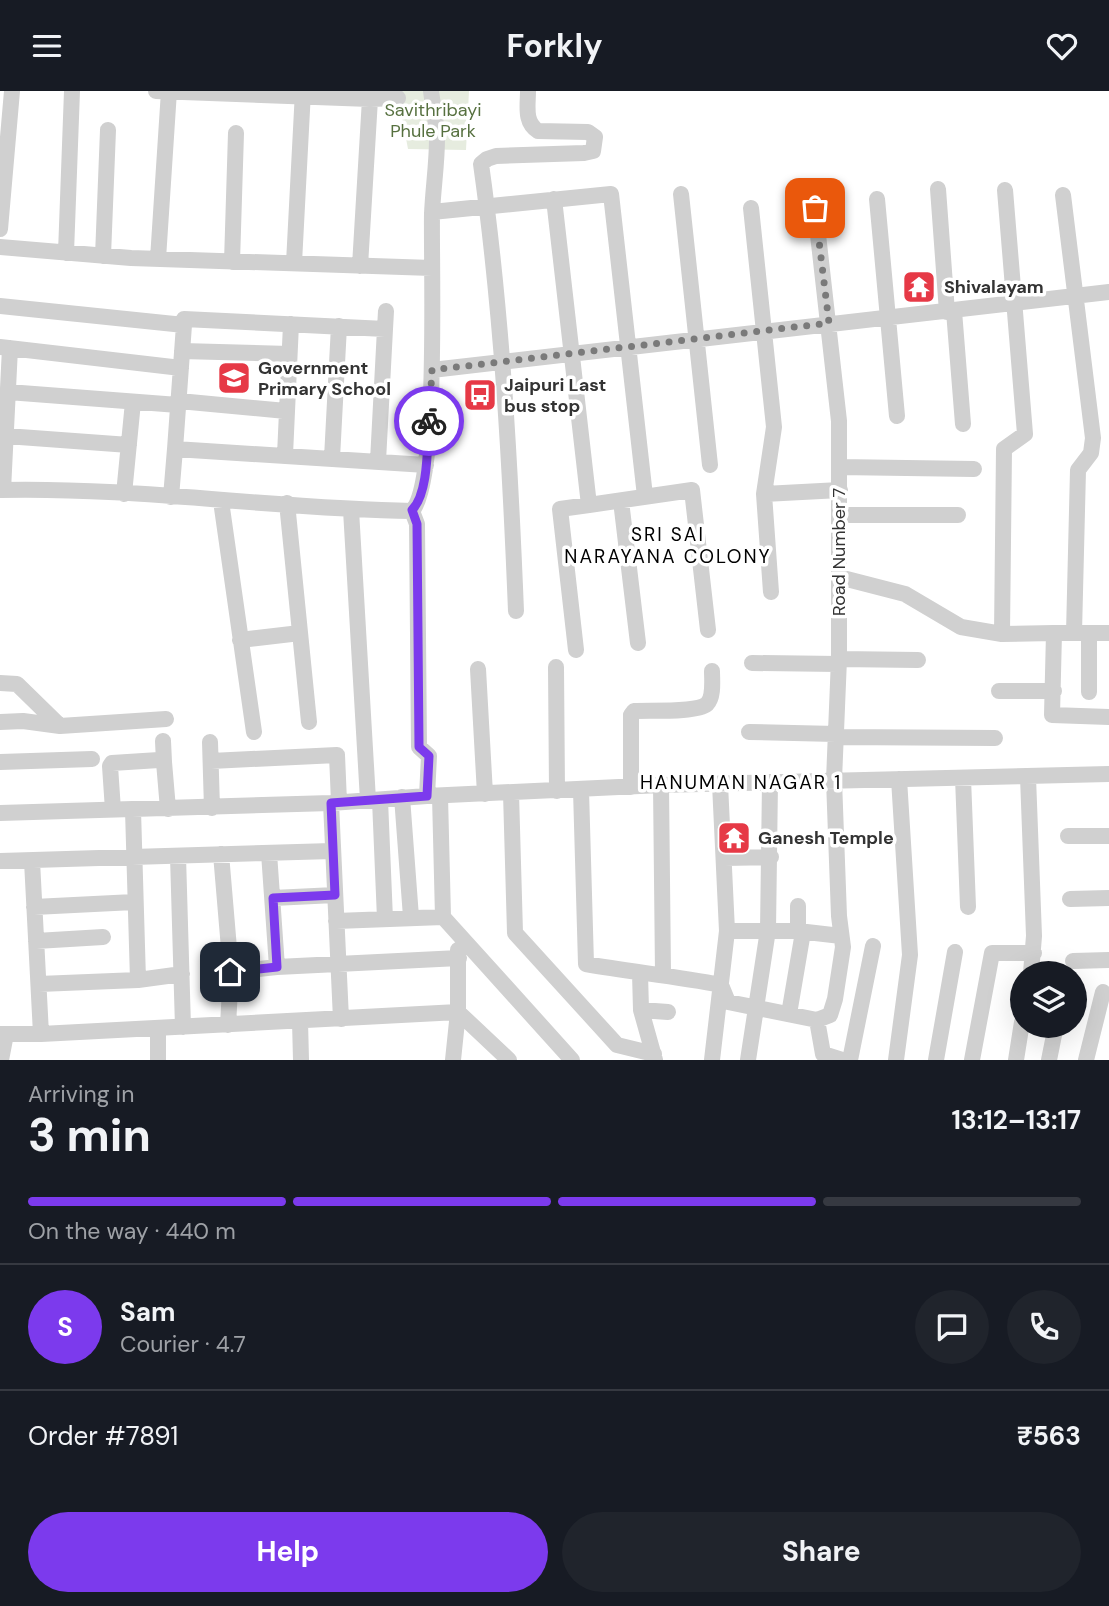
<!DOCTYPE html>
<meta charset="utf-8">
<style>
:root{--surface:#171b24;--page:#20242c;--text:#f1f3f6;--muted:#9ea1a6;--line:#363941;--accent:#7c3aed}
body{margin:0;font-family:"DM Sans",sans-serif;background:var(--page);color:var(--text);height:100vh;display:flex;flex-direction:column;font-size:26px;white-space:nowrap}
*{box-sizing:border-box;margin:0}
p{font-size:23px;color:var(--muted)}
.icon{flex:none;width:38px;height:38px;fill:none;stroke:currentColor;stroke-width:2;stroke-linecap:round;stroke-linejoin:round}
.map{position:relative;height:969px;overflow:hidden}
.panel{display:flex;flex-direction:column;background:var(--surface);flex:1}
.panel>*{flex:none}
.buttons{position:absolute;left:1010px;top:870px;display:grid;gap:14px}
.buttons a{display:grid;place-items:center;width:77px;height:77px;border-radius:50%;background:var(--surface);box-shadow:0 7px 28px #0002;font-size:35px}
.pin{position:absolute;display:grid;place-items:center;width:60px;height:60px;color:#fff;margin:-30px;border-radius:14px;box-shadow:0 4px 10px #0006}
.courier{position:absolute;display:grid;place-items:center;width:70px;height:70px;margin:-35px;border:5px solid #7c3aed;border-radius:50%;background:#fff;color:#222;box-shadow:0 2px 9px #0007}
.head em{font-style:normal;font-weight:700}
.head div{display:flex;flex-direction:column-reverse}
.head{display:flex;align-items:center;justify-content:space-between;height:119px;padding:0 28px}
h1{font-size:46px;font-weight:700;line-height:52px}
.bar{display:grid;grid-template-columns:repeat(4,1fr);gap:10px 7px;align-content:center;height:84px;padding:0 28px}
.bar i{height:9px;border-radius:5px;background:var(--line)}
.bar .active{background:var(--accent)}
.bar p{grid-column:span 4}
.line{display:flex;align-items:center;gap:18px;padding:0 28px;border-top:2px solid var(--line)}
.line div{flex:1}
.round{display:grid;place-items:center;flex:none;width:74px;height:74px;border-radius:37px;background:var(--page)}
.button{display:flex;gap:14px;margin-top:auto;padding:14px 28px}
.button a{flex:1;height:80px;border-radius:42px;background:var(--accent);color:#fff;font-size:28px;font-weight:700;line-height:80px;text-align:center}
.button a+a{background:var(--page);color:var(--text)}
header{display:flex;justify-content:space-between;align-items:center;height:91px;padding:0 28px;background:var(--surface);font-size:32px;font-weight:700}
.map>svg:first-child{display:block}
.green{fill:#e6ecdf}
.lines{fill:none;stroke-linecap:round;stroke-linejoin:round}
.minor{stroke:#d0d0d0;stroke-width:16}
.done{stroke:#7a7a7a;stroke-width:7;stroke-dasharray:0 12.6}
.route{stroke:#7c3aed;stroke-width:9}
.labels{text-anchor:middle;dominant-baseline:central;stroke-width:7;stroke-linejoin:round;paint-order:stroke}
.park-label{font-size:18px;fill:#56703f;stroke:#fff}
.poi-label{font-size:18px;font-weight:bold;fill:#333;stroke:#fff;text-anchor:start}
.street-label{font-size:18px;fill:#333;stroke:#fff}
.neighbourhood-label{font-size:19px;letter-spacing:2px;fill:#000;stroke:#fff}
</style>
<header><svg class="icon" aria-label="menu" viewBox="0 0 24 24"><path d="M4 6h16M4 12h16M4 18h16"/></svg>Forkly<svg class="icon" aria-label="heart" viewBox="0 0 24 24"><path d="M12 20l-8-8c-3-5 5-10 8-4 3-6 11-1 8 4z"/></svg></header>
<div class="map">
<svg width="1109" height="969" viewBox="0 0 1109 969">
<rect width="100%" height="100%" fill="#fff"/>
<path class="green" d="M397,0H469L466,59L408,58Z"/>
<g class="lines">
<path class="minor" d="M156,0L370,8L360,175
M370,8L398,7
M938,98L947,221
M1005,99L1025,343L1004,358L1002,543L1054,542L1052,624L1109,626
M681,103L710,374
M554,108L589,414L560,418L576,559
M877,108L897,325
M751,117L774,336L764,403L771,501
M815,117L839,330V568L834,689L839,825L843,856L835,908L830,924L817,929
M432,121L611,103L645,405
M0,138L12,0
M0,156L131,167L432,177
M66,162L72,0
M103,165L108,39
M158,168L169,0
M232,171L236,42
M294,172L303,0
M0,215L184,234V228L385,238L378,370
M954,220L963,333
M184,234L175,358L426,374
M385,238L386,220
M0,256L181,277
M182,260L289,263
M432,279L1109,201
M8,301L178,314
M179,310L286,320
M6,345L129,354
M285,364L291,233
M332,367L339,235
M839,376L974,378
M0,399C138,396 275,418 412,420C439,391 431,173 432,123C433,98 437,73 437,48C437,32 433,16 431,0
M3,399L10,257
M124,403L133,311
M764,403L840,399
M171,406L175,358
M221,410L254,641
M621,410L638,552
M287,412L309,631
M589,414L692,399L708,539
M351,419L368,709
M412,420L417,433L419,656L429,665L427,705
M840,424H958
M839,486L905,503L961,536L1002,543
M516,520C510,371 502,222 481,73L487,68L496,65L584,62L593,60L595,46L588,41L538,40C524,31 528,15 528,0
M1054,542H1074L1078,379L1091,362L1093,347L1063,104
M1080,542H1109
M240,549L300,542
M839,568L918,569
M752,572L838,573
M556,576L557,700
M478,578L485,703
M0,592L17,593L60,635L166,628
M999,600H1054
M1089,601V542
M0,631L23,630L60,635
M749,641L836,643
M836,646L995,647
M163,650L164,671
M210,651L212,717
M211,670L337,664L339,711
M0,671L92,668
M1028,686L1034,845L1031,882
M963,687L968,816
M661,694L663,883
M631,696V624L634,620C649,619 696,622 707,613C714,606 712,589 712,580
M581,699L586,873C631,881 676,885 721,894L728,911L817,929L823,963L842,969
M511,702L515,842L617,954L654,963
M440,705L443,826
M402,706L411,826
M380,709L385,828
M331,712L341,928
M113,719L110,675L112,672L159,669L164,671L168,718
M133,719L138,889
M0,722L331,712L427,705L661,694L1109,683
M1068,745H1109
M269,762L277,876
M221,763L231,881L228,934
M178,765L183,936
M724,767L771,766
M0,770L332,760
M32,770L41,943
M273,807L335,804
M1070,808L1109,807
M34,816L134,811
M336,830L443,826L572,969
M727,840H798L841,845
M798,840V815
M36,850L103,846
M1073,870L1109,869
M231,881L277,876L459,867
M640,882L641,919L655,969
M39,893L138,889L182,883
M641,919L668,921
M789,923L803,841
M300,930L301,969
M0,943H41L458,921L509,969
M1,969L6,943
M158,969V937
M453,969L458,921V859
M712,969L727,840L720,693
M748,969L768,839L770,691
M850,969L873,855
M896,969L910,864L899,688
M936,969L955,861
M972,969L992,862H1034
M1016,969L1022,931
M1049,969L1056,934
M1086,969L1103,901"/>
</g>
<g class="lines">
<path class="done" d="M429,330L432,279L829,232L815,117"/>
<path class="route" d="M230,881L277,876L273,807L335,804L331,712L427,705L429,665L419,656L417,433L412,419C429,402 427,354 429,330"/>
</g>
<defs>
<symbol id="temple-square" viewBox="-11 -11 22 22"><rect x="-9" y="-9" width="18" height="18" rx="4" fill="#e63946" stroke="#fff"/><path d="M0-6L5-2H3V0L6.5 2.5H4V6H1.5V3h-3V6H-4V2.5H-6.5L-3 0V-2H-5Z" fill="#fff"/></symbol>
<symbol id="school-square" viewBox="-11 -11 22 22"><rect x="-9" y="-9" width="18" height="18" rx="4" fill="#e63946" stroke="#fff"/><path d="M0-5L7-2L0 1L-7-2ZM-4 1L0 2.5L4 1V4Q0 6-4 4Z" fill="#fff"/></symbol>
<symbol id="bus-square" viewBox="-11 -11 22 22"><rect x="-9" y="-9" width="18" height="18" rx="4" fill="#e63946" stroke="#fff"/><path d="M-5-6H5V4H4V6H2V4H-2V6H-4V4H-5ZM-3.5-4V0h7V-4ZM-3.5 1.2v1.5H-2V1.2ZM2 1.2v1.5H3.5V1.2Z" fill="#fff"/></symbol>
</defs>
<g fill-rule="evenodd">
<use href="#temple-square" x="900" y="177" width="38" height="38"/>
<use href="#school-square" x="215" y="268" width="38" height="38"/>
<use href="#bus-square" x="461" y="285" width="38" height="38"/>
<use href="#temple-square" x="715" y="728" width="38" height="38"/>
</g>
<g class="labels">
<g class="park-label">
<text x="433" y="19">Savithribayi<tspan x="433" dy="21">Phule Park</tspan></text>
</g>
<g class="poi-label">
<text x="944" y="196">Shivalayam</text>
<text x="258" y="277">Government<tspan x="258" dy="21">Primary School</tspan></text>
<text x="504" y="294">Jaipuri Last<tspan x="504" dy="21">bus stop</tspan></text>
<text x="758" y="747">Ganesh Temple</text>
</g>
<g class="street-label">
<text transform="translate(839 461) rotate(-90)">Road Number 7</text>
</g>
<g class="neighbourhood-label">
<text x="668" y="443">SRI SAI<tspan x="668" dy="22">NARAYANA COLONY</tspan></text>
<text x="741" y="691">HANUMAN NAGAR 1</text>
</g>
</g>
</svg>
<div class="buttons">
<a><svg class="icon" aria-label="layers" viewBox="0 0 24 24"><path d="M12 4l9 5-9 5-9-5zM3 14l9 5 9-5"/></svg></a>
</div>
<div class="pin" style="left:815px;top:117px;background:#ea580c"><svg class="icon" aria-label="bag" viewBox="0 0 24 24"><path d="M5 8h14l-1 12H6zM9 8a3 3 0 0 1 6 0"/></svg></div>
<div class="pin" style="left:230px;top:881px;background:#1f2937"><svg class="icon" aria-label="home" viewBox="0 0 24 24"><path d="M3 11l9-7 9 7M6 9v11h12V9"/></svg></div>
<div class="courier" style="left:429px;top:330px"><svg class="icon" aria-label="bike" viewBox="0 0 24 24"><circle cx="6" cy="16" r="4"/><circle cx="18" cy="16" r="4"/><path d="M6 16l4-8h5l3 8M10 8l3 8H6M13 5h3"/></svg></div>
</div>
<section class="panel">
<div class="head"><div><h1>3 min</h1><p>Arriving in</p></div><em>13:12–13:17</em></div>
<div class="bar"><i class="active"></i><i class="active"></i><i class="active"></i><i></i><p>On the way · 440 m</p></div>
<div class="line" style="height:126px"><b class="round" style="background:var(--accent);color:#fff">S</b><div><b>Sam</b><p>Courier · 4.7</p></div><a class="round"><svg class="icon" aria-label="chat" viewBox="0 0 24 24"><path d="M4 5h16v11H9l-5 4z"/></svg></a><a class="round"><svg class="icon" aria-label="phone" viewBox="0 0 24 24"><path d="M5 4h4l2 5-3 2q2 4 5 5l2-3 5 2v4C11 20 4 13 5 4z"/></svg></a></div>
<div class="line" style="height:91px"><div>Order #7891</div><b>₹563</b></div>
<div class="button"><a>Help</a><a>Share</a></div>
</section>
